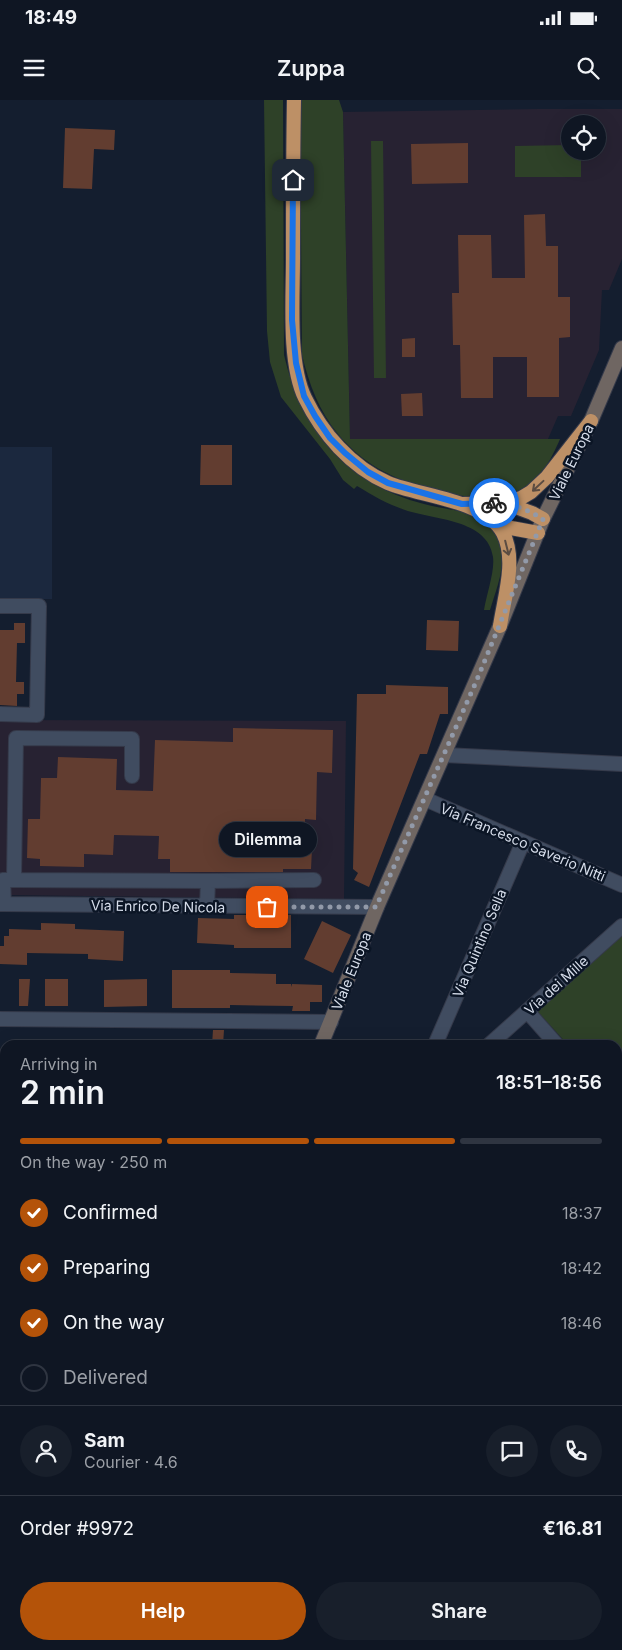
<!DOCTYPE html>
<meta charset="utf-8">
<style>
:root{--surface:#0f1623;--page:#181f2b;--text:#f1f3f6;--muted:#9b9fa6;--line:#2f3541;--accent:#b45309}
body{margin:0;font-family:Inter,sans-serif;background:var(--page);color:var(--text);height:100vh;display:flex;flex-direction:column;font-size:19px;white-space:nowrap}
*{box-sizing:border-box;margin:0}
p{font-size:16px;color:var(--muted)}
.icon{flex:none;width:28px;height:28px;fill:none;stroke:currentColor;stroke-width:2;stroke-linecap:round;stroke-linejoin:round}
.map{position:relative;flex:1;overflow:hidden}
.panel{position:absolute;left:0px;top:940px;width:622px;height:610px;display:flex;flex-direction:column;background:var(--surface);border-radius:15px 15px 0 0;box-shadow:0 5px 20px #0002,0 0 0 1px var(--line)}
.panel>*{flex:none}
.tools{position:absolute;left:561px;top:15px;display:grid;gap:10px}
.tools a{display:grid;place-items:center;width:45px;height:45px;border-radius:50%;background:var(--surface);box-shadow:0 5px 20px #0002,0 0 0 1px var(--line);font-size:25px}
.pin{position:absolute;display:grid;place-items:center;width:42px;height:42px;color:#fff;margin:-21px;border-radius:10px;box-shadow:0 2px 8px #0006}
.courier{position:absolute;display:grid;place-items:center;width:50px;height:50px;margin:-25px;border:4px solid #1a73e8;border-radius:50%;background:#fff;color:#222;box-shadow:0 1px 6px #0007}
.bubble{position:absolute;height:35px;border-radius:18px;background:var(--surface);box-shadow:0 5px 20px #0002,0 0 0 1px var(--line);font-size:16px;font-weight:600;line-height:35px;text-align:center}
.overview em{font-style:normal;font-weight:600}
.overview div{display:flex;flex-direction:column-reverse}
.overview{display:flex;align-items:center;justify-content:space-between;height:85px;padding:0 20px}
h1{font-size:32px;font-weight:600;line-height:38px}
.bar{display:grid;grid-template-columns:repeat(4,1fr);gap:8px 5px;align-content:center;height:60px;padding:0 20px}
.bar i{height:6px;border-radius:4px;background:var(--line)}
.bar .on{background:var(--accent)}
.bar p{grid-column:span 4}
.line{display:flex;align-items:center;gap:12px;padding:0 20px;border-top:1px solid var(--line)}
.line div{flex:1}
.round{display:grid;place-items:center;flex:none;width:52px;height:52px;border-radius:26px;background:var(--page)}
ol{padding:0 20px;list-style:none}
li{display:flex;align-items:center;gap:15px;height:55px}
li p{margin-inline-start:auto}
li .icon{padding:5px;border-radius:50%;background:var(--accent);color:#fff;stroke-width:4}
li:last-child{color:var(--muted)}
li i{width:28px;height:28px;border:2px solid var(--line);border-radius:50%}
.cta{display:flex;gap:10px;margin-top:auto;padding:10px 20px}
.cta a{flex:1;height:58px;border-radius:30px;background:var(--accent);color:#fff;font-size:20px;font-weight:600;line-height:58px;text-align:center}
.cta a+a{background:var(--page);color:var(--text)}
.status{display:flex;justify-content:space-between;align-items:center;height:35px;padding:0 25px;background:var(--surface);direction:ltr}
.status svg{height:14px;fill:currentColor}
header{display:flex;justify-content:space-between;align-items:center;height:65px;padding:0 20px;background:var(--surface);font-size:22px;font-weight:600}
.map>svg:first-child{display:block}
.built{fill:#1b283e}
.education{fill:#272232;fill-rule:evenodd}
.green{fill:#2e4128}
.building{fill:#623d30}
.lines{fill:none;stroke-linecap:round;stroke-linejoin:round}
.minor-casing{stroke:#353a4a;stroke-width:16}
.secondary-casing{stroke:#353a4a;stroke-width:16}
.trunk-casing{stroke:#353a4a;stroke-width:16}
.minor{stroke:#404c60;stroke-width:14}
.secondary{stroke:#6f6662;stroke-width:14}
.trunk{stroke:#bd9066;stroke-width:14}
.oneway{stroke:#5b4c42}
.done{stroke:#929aa9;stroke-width:5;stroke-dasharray:0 9}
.route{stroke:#1a73e8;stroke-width:6}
.labels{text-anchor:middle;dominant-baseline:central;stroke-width:5;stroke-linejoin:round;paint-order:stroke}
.street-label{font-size:14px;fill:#d6ddea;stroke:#0b1525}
</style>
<div class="status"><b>18:49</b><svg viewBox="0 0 49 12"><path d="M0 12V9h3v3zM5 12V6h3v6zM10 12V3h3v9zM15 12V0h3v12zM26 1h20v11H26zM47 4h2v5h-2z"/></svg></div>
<header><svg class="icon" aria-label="menu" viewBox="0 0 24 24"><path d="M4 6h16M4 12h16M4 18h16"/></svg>Zuppa<svg class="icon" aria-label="search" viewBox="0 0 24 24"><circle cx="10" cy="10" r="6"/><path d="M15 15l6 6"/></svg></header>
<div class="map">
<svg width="622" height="1550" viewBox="0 0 622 1550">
<rect width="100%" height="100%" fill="#141e2f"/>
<path class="built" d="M0,347H52V499H0Z"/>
<path class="education" d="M539,9H622V159L609,190H602L599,250L571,316H558L548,339H350L343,12ZM570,24H598V51H570Z
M0,620L346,621L344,799L0,795Z
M140,1545H259L262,1546L261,1550H138Z"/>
<path class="green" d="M264,0H283L284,255C302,332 347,384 424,404C445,410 472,410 489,424C514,447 498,484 490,510H484C486,496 495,471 493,457C488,419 434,420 405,410C387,404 372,395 357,386L354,389L343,380L330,359L281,297L270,262L267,231Z
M300,0H339L343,12L350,339H560C551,360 540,381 518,392C485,408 410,387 379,369C364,360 349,348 338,334C319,311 309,284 302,255Z
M371,41H383L386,278H374Z
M570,45V51H581V77H515V46Z
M622,829V1005L618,1000V945H568L538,912L539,907Z"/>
<path class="building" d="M65,28L115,30L114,50L94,49L92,89L63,88Z
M468,43V83L412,84L411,44Z
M545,114L546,146H558V197H570V237L559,238V297H527V257H493V298H461L460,245H453L452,193H459L458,135H491L492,178H525L524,115Z
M415,238V257H402V239Z
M422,293L423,316H402L401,294Z
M201,345H232V385H200Z
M427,520L459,521L458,551L426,550Z
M14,523H25V543H17L16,582H24V594H17V606L0,605V530H14Z
M386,585L448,587V614H440L427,654H420L369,787L354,780L358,773L353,769L357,594H386Z
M233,628L333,630L332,673L317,672L316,720L305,719L304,749H312L311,769H283V772H170V759H158L159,736L114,735L113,755L84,754V767L40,766V759L27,758L28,719H40L41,678H57L58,657L117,659L116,690L153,691L155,640L233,642Z
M234,815H291V848H234V845L197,843L198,818L234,819Z
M322,821L351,835L333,873L304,859Z
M41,823L75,824V829L124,831L123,861L88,859V854L27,853V865L0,864V846H4V836H9V829L41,830Z
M172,870H230V873L276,874V884H291V887L292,884L322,885V902H310V911H292L293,906L230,905V908H172Z
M19,879H30L28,906H19Z
M45,879H68V906H45Z
M147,879V906L104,907V880Z
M213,930H224L223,945H212Z"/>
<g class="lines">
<defs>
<path id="minor" d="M0,506H39L37,615L0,614
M445,655L622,664
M132,676V639L16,638L14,780L208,781L207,806
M425,699L622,785
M208,781L314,780
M0,804L377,807
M4,804L3,780H14
M527,911L557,945
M0,919L331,922
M435,945L523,742
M489,945L622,826
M618,1015L622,1020
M622,1070V1076
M618,1235H622
M0,1266H5
M618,1408L622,1402
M0,1412L5,1409
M0,1444L5,1446
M287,1545L299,1550
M31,1550L33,1545
M524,1550L527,1545"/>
<path id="secondary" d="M321,945L377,807L500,526L543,419L591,321L622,248
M51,1550L54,1545"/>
<path id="trunk" d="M294,0C293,53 293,106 293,159C293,198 288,263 305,298C322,333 351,367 388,383C419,396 486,400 503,433C517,460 504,498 500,526
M505,403L532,413L543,419
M463,404L505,403L521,398L531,392L547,377L591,321
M496,422L511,428L538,433"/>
</defs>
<use href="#minor" class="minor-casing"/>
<use href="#secondary" class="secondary-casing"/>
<use href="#trunk" class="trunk-casing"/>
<use href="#minor" class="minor"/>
<use href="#secondary" class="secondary"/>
<use href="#trunk" class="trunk"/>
</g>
<defs><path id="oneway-shaft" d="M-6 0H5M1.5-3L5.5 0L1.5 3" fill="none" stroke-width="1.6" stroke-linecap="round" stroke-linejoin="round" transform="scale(1.25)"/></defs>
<g class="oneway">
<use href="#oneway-shaft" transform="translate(538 386) rotate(137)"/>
<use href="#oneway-shaft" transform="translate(507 448) rotate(76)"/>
</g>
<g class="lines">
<path class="done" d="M267,807H376L476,582L543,419C528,410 512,403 494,403"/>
<path class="route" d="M293,80L292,220L296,263L304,296L315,316L330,338L345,353L368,372L388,383L462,404L494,403"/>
</g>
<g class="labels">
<g class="street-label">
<text transform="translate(571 362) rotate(-64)">Viale Europa</text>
<text transform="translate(523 742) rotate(23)">Via Francesco Saverio Nitti</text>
<text transform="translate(158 806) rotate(1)">Via Enrico De Nicola</text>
<text transform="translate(479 843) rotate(-67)">Via Quintino Sella</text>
<text transform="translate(351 871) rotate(-68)">Viale Europa</text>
<text transform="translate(556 885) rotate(-42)">Via dei Mille</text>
</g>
</g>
</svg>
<div class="tools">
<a><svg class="icon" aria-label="locate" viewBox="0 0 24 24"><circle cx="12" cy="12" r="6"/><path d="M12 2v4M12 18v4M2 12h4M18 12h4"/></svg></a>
</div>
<div class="pin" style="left:267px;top:807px;background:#ea580c"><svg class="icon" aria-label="bag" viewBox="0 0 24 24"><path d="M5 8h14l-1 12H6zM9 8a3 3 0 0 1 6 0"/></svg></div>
<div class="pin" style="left:293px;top:80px;background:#1f2937"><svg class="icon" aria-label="home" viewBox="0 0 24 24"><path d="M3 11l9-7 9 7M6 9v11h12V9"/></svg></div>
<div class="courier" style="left:494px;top:403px"><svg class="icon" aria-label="bike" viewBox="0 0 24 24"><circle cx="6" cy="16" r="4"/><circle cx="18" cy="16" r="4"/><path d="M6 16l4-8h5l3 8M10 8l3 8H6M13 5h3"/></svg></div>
<div class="bubble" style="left:219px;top:722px;width:98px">Dilemma</div>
<section class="panel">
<div class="overview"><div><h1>2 min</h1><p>Arriving in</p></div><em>18:51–18:56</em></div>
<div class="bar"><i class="on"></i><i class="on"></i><i class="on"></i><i></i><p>On the way · 250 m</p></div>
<ol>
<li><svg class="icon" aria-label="check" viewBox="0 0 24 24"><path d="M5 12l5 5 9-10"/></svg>Confirmed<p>18:37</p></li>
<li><svg class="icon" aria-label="check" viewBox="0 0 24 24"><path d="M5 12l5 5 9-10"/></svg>Preparing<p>18:42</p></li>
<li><svg class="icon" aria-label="check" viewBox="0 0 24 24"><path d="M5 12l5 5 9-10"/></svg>On the way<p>18:46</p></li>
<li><i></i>Delivered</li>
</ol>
<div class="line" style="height:90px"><a class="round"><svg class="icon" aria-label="person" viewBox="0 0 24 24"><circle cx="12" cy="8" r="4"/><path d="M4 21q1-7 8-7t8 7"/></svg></a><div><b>Sam</b><p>Courier · 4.6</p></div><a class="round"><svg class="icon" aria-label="chat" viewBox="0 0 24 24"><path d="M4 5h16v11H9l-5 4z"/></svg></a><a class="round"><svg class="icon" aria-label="phone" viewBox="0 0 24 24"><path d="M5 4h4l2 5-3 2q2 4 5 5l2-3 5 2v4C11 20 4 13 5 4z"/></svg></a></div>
<div class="line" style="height:65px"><div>Order #9972</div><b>€16.81</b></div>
<div class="cta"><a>Help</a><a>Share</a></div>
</section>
</div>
